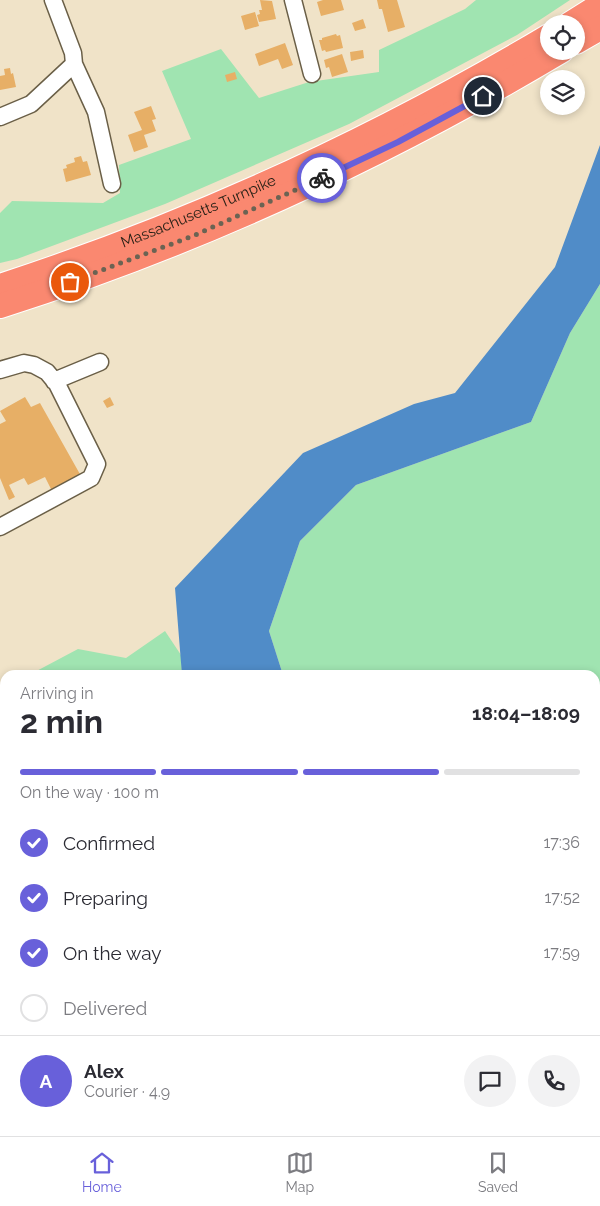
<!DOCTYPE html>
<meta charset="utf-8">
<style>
:root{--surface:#fff;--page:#f2f2f3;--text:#2b2b33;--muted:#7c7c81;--line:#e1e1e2;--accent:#6860da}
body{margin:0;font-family:Raleway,sans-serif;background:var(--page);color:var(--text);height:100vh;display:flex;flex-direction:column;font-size:19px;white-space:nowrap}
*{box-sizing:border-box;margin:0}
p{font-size:16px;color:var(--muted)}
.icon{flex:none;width:28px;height:28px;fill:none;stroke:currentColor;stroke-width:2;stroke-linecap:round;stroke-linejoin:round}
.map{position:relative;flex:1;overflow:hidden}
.sheet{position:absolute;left:0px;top:670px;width:600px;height:466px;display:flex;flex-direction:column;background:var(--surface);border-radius:15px 15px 0 0;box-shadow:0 2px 8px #0003}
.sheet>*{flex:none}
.fabs{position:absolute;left:540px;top:15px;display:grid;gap:10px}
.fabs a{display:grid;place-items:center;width:45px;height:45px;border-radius:50%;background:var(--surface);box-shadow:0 2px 8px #0003;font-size:25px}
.pin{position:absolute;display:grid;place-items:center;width:42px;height:42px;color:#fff;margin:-21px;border:2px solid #fff;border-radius:50%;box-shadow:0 1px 5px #0007}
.courier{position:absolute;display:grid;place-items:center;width:50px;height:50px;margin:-25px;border:4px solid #6860da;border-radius:50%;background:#fff;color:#222;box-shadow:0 1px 6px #0007}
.summary em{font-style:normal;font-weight:700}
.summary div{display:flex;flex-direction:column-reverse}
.summary{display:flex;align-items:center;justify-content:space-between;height:85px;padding:0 20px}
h1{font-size:32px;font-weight:700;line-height:38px}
.bar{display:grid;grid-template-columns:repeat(4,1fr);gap:8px 5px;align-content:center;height:60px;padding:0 20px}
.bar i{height:6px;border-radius:4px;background:var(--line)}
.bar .on{background:var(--accent)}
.bar p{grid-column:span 4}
.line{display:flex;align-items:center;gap:12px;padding:0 20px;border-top:1px solid var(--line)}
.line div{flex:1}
.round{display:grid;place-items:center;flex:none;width:52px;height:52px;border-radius:26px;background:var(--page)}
ol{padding:0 20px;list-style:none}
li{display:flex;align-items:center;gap:15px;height:55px}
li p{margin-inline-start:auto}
li .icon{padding:5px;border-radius:50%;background:var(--accent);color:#fff;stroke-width:4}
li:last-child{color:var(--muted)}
li i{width:28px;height:28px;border:2px solid var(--line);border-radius:50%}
.tabs{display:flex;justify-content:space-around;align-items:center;height:70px;border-top:1px solid var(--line);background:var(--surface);font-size:14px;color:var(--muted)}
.tabs a{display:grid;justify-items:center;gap:2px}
.tabs .on{color:var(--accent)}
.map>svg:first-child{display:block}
.green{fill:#a0e4b1}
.water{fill:#508cc8}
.building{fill:#e7af66}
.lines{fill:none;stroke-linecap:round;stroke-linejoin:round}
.minor-casing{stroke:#6a5f47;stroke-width:19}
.highway-casing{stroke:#fff;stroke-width:26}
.minor{stroke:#fff;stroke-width:16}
.highway{stroke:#fa8870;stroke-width:24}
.done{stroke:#6b6353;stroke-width:5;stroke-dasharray:0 9}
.route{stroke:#6860da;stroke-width:6}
.labels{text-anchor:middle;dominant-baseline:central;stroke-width:4;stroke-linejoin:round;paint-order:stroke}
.street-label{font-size:15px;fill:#231e14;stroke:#fdf0d5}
</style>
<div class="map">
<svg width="600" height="1136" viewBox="0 0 600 1136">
<rect width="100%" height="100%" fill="#f0e3c8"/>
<path class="green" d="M476,0H570L517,35L349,124L165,204L17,259L0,263V213L12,201L103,203L120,193L119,165L191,139L162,71L221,49L259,98L309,82L379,72V50L465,9Z
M600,284V1061L595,1060V675H283L269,631L300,541L356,485L531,422L570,333Z
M165,631L181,655L182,675H29L78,649L126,658Z
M5,688V912L0,901V691Z
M0,969L5,978V1131H70L71,1136H0Z
M454,1131L493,1136H327L343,1135Z"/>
<path class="water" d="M600,145V284L570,333L531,422L356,485L300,541L269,631L283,675H182L175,588L303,453L414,404L455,393L555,267Z
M595,1060L600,1061V1136H493L457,1131H595Z
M94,1131H454L327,1136H89Z"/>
<path class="building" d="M260,0L272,1L276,19L259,22L257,15L260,14L259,10H262Z
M323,0H341L344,10L321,16L317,2Z
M377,0H397L405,27L388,32L382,9H379Z
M255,12L259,26L245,30L241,16Z
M363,19L366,28L355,31L352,23Z
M336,34L337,36L340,35L343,48L326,52L325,50L322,51L319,40H322V38Z
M285,43L293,65L282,69L278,59L259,66L255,54Z
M363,50L364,58L351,61L350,52Z
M342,54L348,72L332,77L329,67L326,68L324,60Z
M10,68L11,74L13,73L16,87L0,90V76L5,75L4,69Z
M235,72L237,79L227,82L225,75Z
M151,106L156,119L152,120L156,131L144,135L148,147L134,152L128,135L142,130L134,112Z
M81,156L83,162L87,161L91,175L66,182L63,169L67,168L66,165L75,162L74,158Z
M25,397L31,407L40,403L81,476L52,491L45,477L28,485L24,478L9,485L15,497L9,500L0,478V424L6,421L0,411Z
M110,397L114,405L107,408L103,401Z"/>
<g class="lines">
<defs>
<path id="minor" d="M53,0L73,53L74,64L96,112L112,184
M293,0L312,74
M0,117L31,104L74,64
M0,370L24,363L34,365L47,372L57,384L97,464L91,478L0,527
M54,381L100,362"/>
<g id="highway">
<path d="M570,24L600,5"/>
<path d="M576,42L600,28"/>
<path id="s1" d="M0,286C191,224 376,139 549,36"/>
<path d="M0,306C196,244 385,156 561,51"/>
</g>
</defs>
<use href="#minor" class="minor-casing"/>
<use href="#highway" class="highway-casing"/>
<use href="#minor" class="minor"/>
<use href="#highway" class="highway"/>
</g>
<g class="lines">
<path class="done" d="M70,282L193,236L322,178"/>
<path class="route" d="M322,178L398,142L483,96"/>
</g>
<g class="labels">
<g class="street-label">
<text stroke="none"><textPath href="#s1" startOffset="212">Massachusetts Turnpike</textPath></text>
</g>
</g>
</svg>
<div class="fabs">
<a><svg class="icon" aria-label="locate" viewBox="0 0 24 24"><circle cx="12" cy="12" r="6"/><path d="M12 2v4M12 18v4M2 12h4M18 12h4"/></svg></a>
<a><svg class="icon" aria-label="layers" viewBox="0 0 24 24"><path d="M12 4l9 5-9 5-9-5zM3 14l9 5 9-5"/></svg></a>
</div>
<div class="pin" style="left:70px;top:282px;background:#ea580c"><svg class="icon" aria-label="bag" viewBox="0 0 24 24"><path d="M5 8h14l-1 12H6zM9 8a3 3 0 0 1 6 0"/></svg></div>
<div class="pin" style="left:483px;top:96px;background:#1f2937"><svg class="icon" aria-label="home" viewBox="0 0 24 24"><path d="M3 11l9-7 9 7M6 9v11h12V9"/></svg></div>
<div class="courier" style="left:322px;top:178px"><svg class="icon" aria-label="bike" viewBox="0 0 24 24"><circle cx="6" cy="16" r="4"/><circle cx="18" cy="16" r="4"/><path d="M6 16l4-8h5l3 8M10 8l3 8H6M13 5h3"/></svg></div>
<section class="sheet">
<div class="summary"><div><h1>2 min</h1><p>Arriving in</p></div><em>18:04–18:09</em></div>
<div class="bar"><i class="on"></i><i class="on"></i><i class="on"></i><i></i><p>On the way · 100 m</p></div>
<ol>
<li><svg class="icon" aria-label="check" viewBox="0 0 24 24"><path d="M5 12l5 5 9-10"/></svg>Confirmed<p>17:36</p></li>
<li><svg class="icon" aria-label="check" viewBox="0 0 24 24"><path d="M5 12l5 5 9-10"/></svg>Preparing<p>17:52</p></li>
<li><svg class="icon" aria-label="check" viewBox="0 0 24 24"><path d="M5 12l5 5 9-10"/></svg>On the way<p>17:59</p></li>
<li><i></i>Delivered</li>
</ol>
<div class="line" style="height:90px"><b class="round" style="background:var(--accent);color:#fff">A</b><div><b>Alex</b><p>Courier · 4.9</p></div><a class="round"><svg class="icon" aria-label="chat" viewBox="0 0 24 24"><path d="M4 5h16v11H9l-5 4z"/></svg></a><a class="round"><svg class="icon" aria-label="phone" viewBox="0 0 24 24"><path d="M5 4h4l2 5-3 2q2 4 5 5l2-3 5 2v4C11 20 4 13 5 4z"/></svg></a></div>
</section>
</div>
<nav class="tabs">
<a class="on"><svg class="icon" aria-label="home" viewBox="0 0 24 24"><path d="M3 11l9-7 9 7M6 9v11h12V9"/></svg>Home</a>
<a><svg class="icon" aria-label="map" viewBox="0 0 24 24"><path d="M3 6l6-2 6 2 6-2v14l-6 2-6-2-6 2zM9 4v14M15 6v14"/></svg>Map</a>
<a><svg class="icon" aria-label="saved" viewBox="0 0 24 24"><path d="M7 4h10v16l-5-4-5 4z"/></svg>Saved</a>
</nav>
